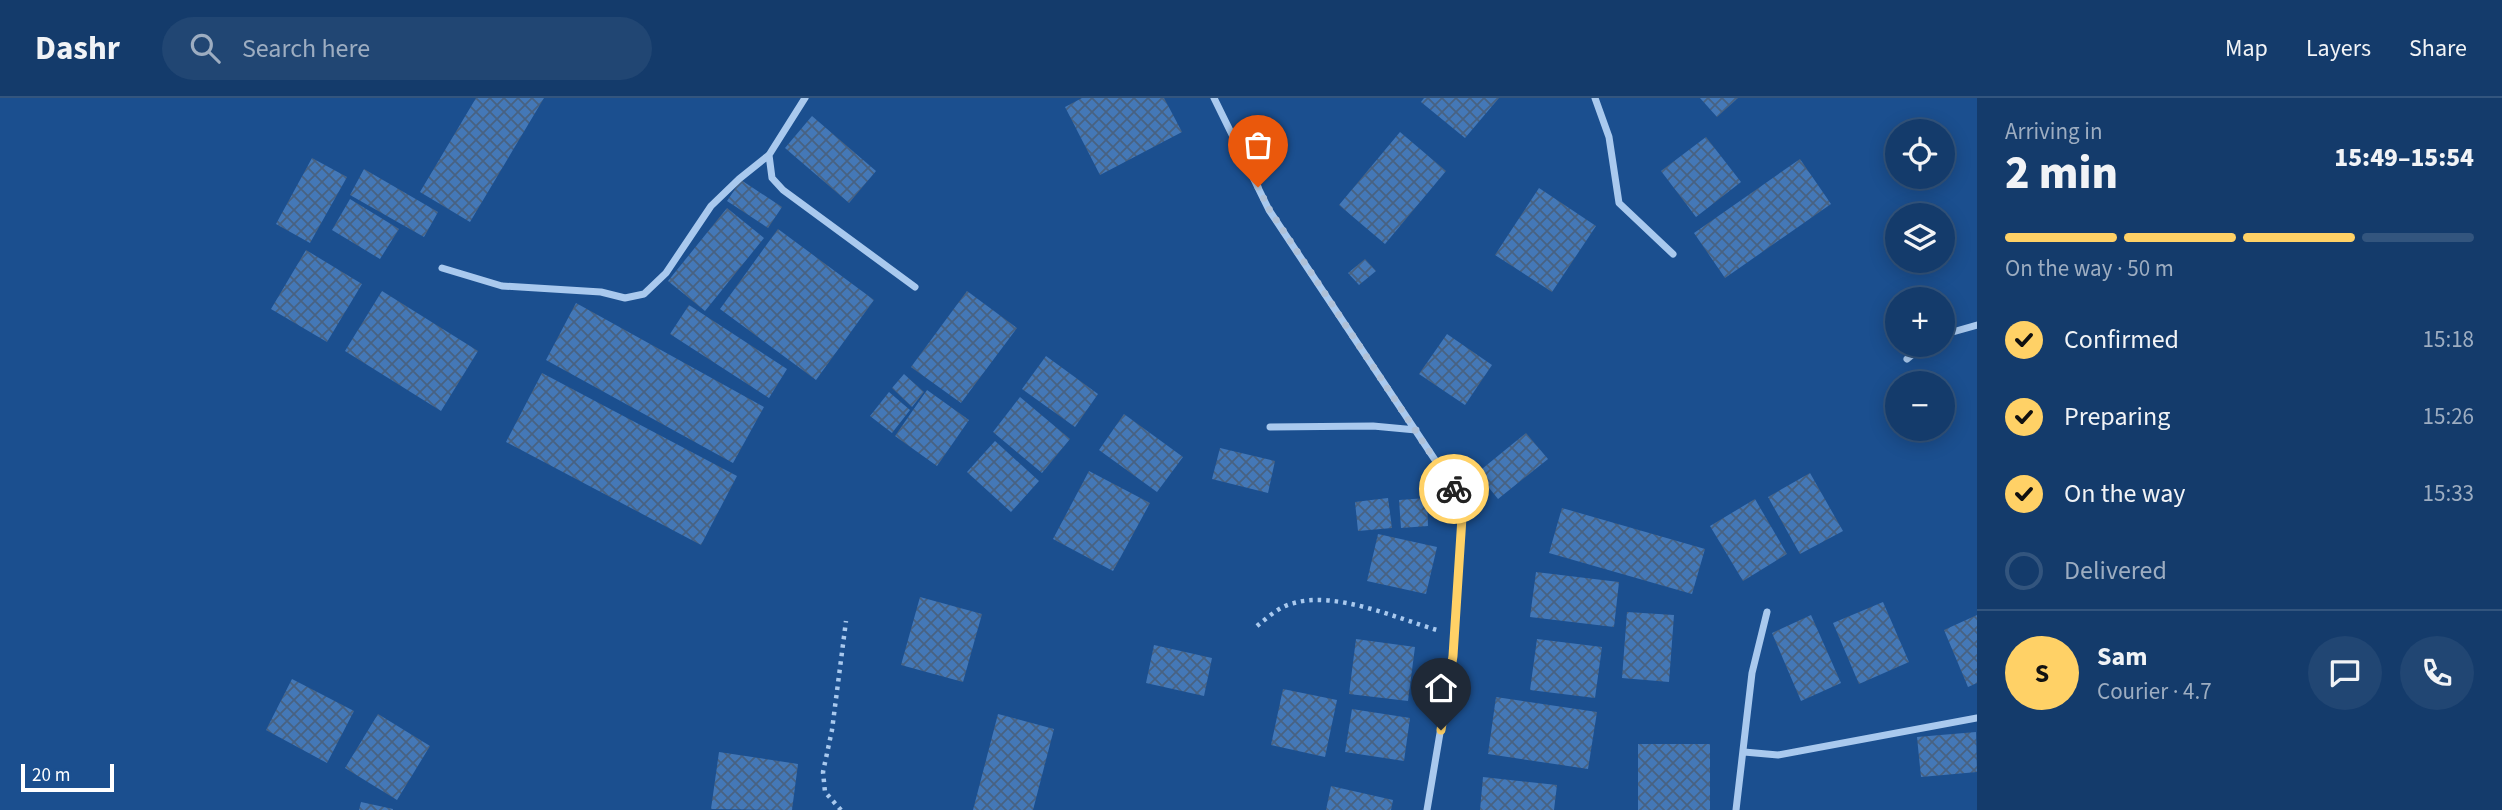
<!DOCTYPE html>
<meta charset="utf-8">
<style>
:root{--surface:#143b6b;--page:#214673;--text:#f1f3f6;--muted:#9dadc1;--line:#33557e;--accent:#ffd166}
body{margin:0;font-family:"Source Sans 3",sans-serif;background:var(--page);color:var(--text);height:100vh;display:flex;flex-direction:column;font-size:26px;white-space:nowrap}
*{box-sizing:border-box;margin:0}
p{font-size:23px;color:var(--muted)}
.icon{flex:none;width:38px;height:38px;fill:none;stroke:currentColor;stroke-width:2;stroke-linecap:round;stroke-linejoin:round}
.map{position:relative;flex:1;overflow:hidden}
.details{display:flex;flex-direction:column;background:var(--surface);width:525px}
.details>*{flex:none}
.controls{position:absolute;left:1885px;top:21px;display:grid;gap:14px}
.controls a{display:grid;place-items:center;width:70px;height:70px;border-radius:50%;background:var(--surface);box-shadow:0 4px 18px #0003,0 0 0 2px var(--line);font-size:35px}
.scale{position:absolute;left:21px;bottom:18px;width:93px;box-sizing:border-box;padding-left:7px;border:4px solid #fff;border-top:0;font-size:19px;line-height:24px;white-space:nowrap;color:#fff;-webkit-text-stroke:5px #1b4f8f;paint-order:stroke}
.pin{position:absolute;display:grid;place-items:center;width:60px;height:60px;color:#fff;margin:-72px -30px;border-radius:50% 50% 50% 0;rotate:-45deg;box-shadow:0 0 7px #0007}
.pin .icon{rotate:45deg}
.courier{position:absolute;display:grid;place-items:center;width:70px;height:70px;margin:-35px;border:5px solid #ffd166;border-radius:50%;background:#fff;color:#222;box-shadow:0 2px 9px #0007}
.overview em{font-style:normal;font-weight:800}
.overview div{display:flex;flex-direction:column-reverse}
.overview{display:flex;align-items:center;justify-content:space-between;height:119px;padding:0 28px}
h1{font-size:46px;font-weight:800;line-height:52px}
.bar{display:grid;grid-template-columns:repeat(4,1fr);gap:10px 7px;align-content:center;height:84px;padding:0 28px}
.bar i{height:9px;border-radius:5px;background:var(--line)}
.bar .selected{background:var(--accent)}
.bar p{grid-column:span 4}
.line{display:flex;align-items:center;gap:18px;padding:0 28px;border-top:2px solid var(--line)}
.line div{flex:1}
.round{display:grid;place-items:center;flex:none;width:74px;height:74px;border-radius:37px;background:var(--page)}
ol{padding:0 28px;list-style:none}
li{display:flex;align-items:center;gap:21px;height:77px}
li p{margin-inline-start:auto}
li .icon{padding:7px;border-radius:50%;background:var(--accent);color:#111;stroke-width:4}
li:last-child{color:var(--muted)}
li i{width:38px;height:38px;border:4px solid var(--line);border-radius:50%}
header{display:flex;align-items:center;gap:42px;box-sizing:border-box;height:98px;padding:0 35px;background:var(--surface);border-bottom:2px solid var(--line)}
header strong{font-size:33px}
nav{display:flex;gap:38px;margin-inline-start:auto;font-size:24px}
.search{width:490px;height:63px;background:var(--page);display:flex;align-items:center;gap:18px;box-sizing:border-box;padding:0 24px;border-radius:38px;color:var(--muted);font-size:26px}
main{display:flex;flex:1;min-height:0}
.map>svg:first-child{display:block}
.building{fill:url(#building-cross-hatch)}
.lines{fill:none;stroke-linecap:round;stroke-linejoin:round}
.path{stroke:#a9c9ee;stroke-width:4.5;stroke-dasharray:3.5 5;stroke-linecap:butt}
.minor{stroke:#a9c9ee;stroke-width:7}
.done{stroke:#afc1d8;stroke-width:7;stroke-dasharray:0 12.6}
.route{stroke:#ffd166;stroke-width:9}
</style>
<header>
<strong>Dashr</strong>
<div class="search"><svg class="icon" aria-label="search" viewBox="0 0 24 24"><circle cx="10" cy="10" r="6"/><path d="M15 15l6 6"/></svg>Search here</div>
<nav><a>Map</a><a>Layers</a><a>Share</a></nav>
</header>
<main>
<div class="map">
<svg width="1977" height="712" viewBox="0 0 1977 712">
<defs>
<pattern id="building-cross-hatch" width="8" height="8" patternUnits="userSpaceOnUse" patternTransform="scale(1.75)"><rect width="8" height="8" fill="#4478b7"/><path d="M0 0l8 8M0 8l8-8" fill="none" stroke="#486282"/></pattern>
</defs>
<rect width="100%" height="100%" fill="#1b4f8f"/>
<path class="building" d="M476,0H544L470,124L420,94Z
M1082,0H1164L1182,34L1100,77L1065,9Z
M1424,0H1499L1465,40L1421,4Z
M1700,0H1738L1717,19Z
M812,18L876,73L849,105L785,50Z
M1400,34L1446,73L1385,146L1339,107Z
M1706,39L1741,84L1696,119L1661,73Z
M312,60L347,79L310,145L276,126Z
M1800,61L1831,106L1725,180L1694,135Z
M364,71L438,114L424,139L350,97Z
M741,82L782,109L768,130L727,103Z
M1539,90L1596,128L1552,194L1495,157Z
M350,101L399,131L380,161L332,132Z
M727,110L764,140L705,213L668,183Z
M778,131L874,202L816,282L720,211Z
M306,152L362,186L327,244L271,211Z
M1365,161L1376,173L1359,187L1348,175Z
M382,193L478,253L441,313L345,253Z
M967,193L1017,230L961,305L911,269Z
M576,205L764,309L733,365L546,262Z
M689,207L787,271L769,300L670,236Z
M1447,236L1492,267L1465,307L1419,276Z
M1046,258L1098,296L1075,329L1022,291Z
M542,275L737,378L701,447L506,344Z
M904,276L924,294L912,309L892,290Z
M927,292L969,322L937,368L895,338Z
M889,294L910,312L892,335L870,318Z
M1020,299L1070,341L1042,375L993,334Z
M1124,316L1183,359L1157,394L1099,352Z
M1526,335L1548,361L1498,401L1477,375Z
M995,343L1039,383L1011,414L967,374Z
M1220,350L1275,363L1268,395L1212,381Z
M1089,373L1150,405L1113,473L1053,441Z
M1810,375L1843,433L1800,456L1768,399Z
M1388,400L1392,430L1358,433L1355,404Z
M1427,400L1428,428L1401,430L1399,402Z
M1755,401L1787,456L1743,483L1710,428Z
M1562,410L1705,451L1692,496L1549,455Z
M1378,436L1437,449L1426,496L1367,483Z
M1536,474L1619,484L1614,529L1530,519Z
M920,499L982,516L963,584L901,567Z
M1883,504L1909,564L1859,586L1833,525Z
M1627,514L1674,517L1669,584L1622,580Z
M1811,517L1841,585L1801,603L1772,535Z
M1977,517V585L1968,589L1944,532Z
M1356,541L1415,549L1408,603L1349,596Z
M1537,541L1602,549L1595,600L1530,592Z
M1154,547L1212,560L1204,598L1146,585Z
M292,581L354,613L327,665L266,632Z
M1283,591L1337,602L1325,659L1271,647Z
M1496,599L1597,614L1588,671L1488,656Z
M1352,611L1410,620L1404,663L1345,654Z
M378,616L430,648L397,702L345,670Z
M998,616L1054,631L1033,712H973Z
M1976,634L1977,674L1921,679L1917,639Z
M1638,646H1710V712H1638Z
M719,654L798,666L792,712L711,711Z
M1483,679L1557,687L1554,712H1480Z
M1331,688L1393,702L1391,712H1326Z
M361,704L393,711V712H359Z"/>
<g class="lines">
<path class="path" d="M1257,528C1268,519 1280,508 1294,505C1336,493 1396,520 1437,532
M841,712L825,694L823,674L832,632L846,523"/>
<path class="minor" d="M1214,0L1269,112L1463,404L1453,558L1427,712
M1595,0L1609,39L1619,105L1673,156
M769,57L772,80L783,92L915,189
M442,170L502,188L601,194L625,200L644,196L666,175L711,108L739,81L769,57L805,0
M1942,237L1977,227
M1907,261L1924,247
M1270,329L1373,328L1416,332
M1744,654L1778,657L1977,620
M1736,712L1752,575L1767,514"/>
</g>
<g class="lines">
<path class="done" d="M1258,89L1269,111L1454,391"/>
<path class="route" d="M1441,632L1453,558L1463,404L1454,391"/>
</g>
</svg>
<div class="controls">
<a><svg class="icon" aria-label="locate" viewBox="0 0 24 24"><circle cx="12" cy="12" r="6"/><path d="M12 2v4M12 18v4M2 12h4M18 12h4"/></svg></a>
<a><svg class="icon" aria-label="layers" viewBox="0 0 24 24"><path d="M12 4l9 5-9 5-9-5zM3 14l9 5 9-5"/></svg></a>
<a>+</a>
<a>−</a>
</div>
<div class="scale">20 m</div>
<div class="pin" style="left:1258px;top:89px;background:#ea580c"><svg class="icon" aria-label="bag" viewBox="0 0 24 24"><path d="M5 8h14l-1 12H6zM9 8a3 3 0 0 1 6 0"/></svg></div>
<div class="pin" style="left:1441px;top:632px;background:#1f2937"><svg class="icon" aria-label="home" viewBox="0 0 24 24"><path d="M3 11l9-7 9 7M6 9v11h12V9"/></svg></div>
<div class="courier" style="left:1454px;top:391px"><svg class="icon" aria-label="bike" viewBox="0 0 24 24"><circle cx="6" cy="16" r="4"/><circle cx="18" cy="16" r="4"/><path d="M6 16l4-8h5l3 8M10 8l3 8H6M13 5h3"/></svg></div>
</div>
<section class="details">
<div class="overview"><div><h1>2 min</h1><p>Arriving in</p></div><em>15:49–15:54</em></div>
<div class="bar"><i class="selected"></i><i class="selected"></i><i class="selected"></i><i></i><p>On the way · 50 m</p></div>
<ol>
<li><svg class="icon" aria-label="check" viewBox="0 0 24 24"><path d="M5 12l5 5 9-10"/></svg>Confirmed<p>15:18</p></li>
<li><svg class="icon" aria-label="check" viewBox="0 0 24 24"><path d="M5 12l5 5 9-10"/></svg>Preparing<p>15:26</p></li>
<li><svg class="icon" aria-label="check" viewBox="0 0 24 24"><path d="M5 12l5 5 9-10"/></svg>On the way<p>15:33</p></li>
<li><i></i>Delivered</li>
</ol>
<div class="line" style="height:126px"><b class="round" style="background:var(--accent);color:#111">S</b><div><b>Sam</b><p>Courier · 4.7</p></div><a class="round"><svg class="icon" aria-label="chat" viewBox="0 0 24 24"><path d="M4 5h16v11H9l-5 4z"/></svg></a><a class="round"><svg class="icon" aria-label="phone" viewBox="0 0 24 24"><path d="M5 4h4l2 5-3 2q2 4 5 5l2-3 5 2v4C11 20 4 13 5 4z"/></svg></a></div>
</section>
</main>
